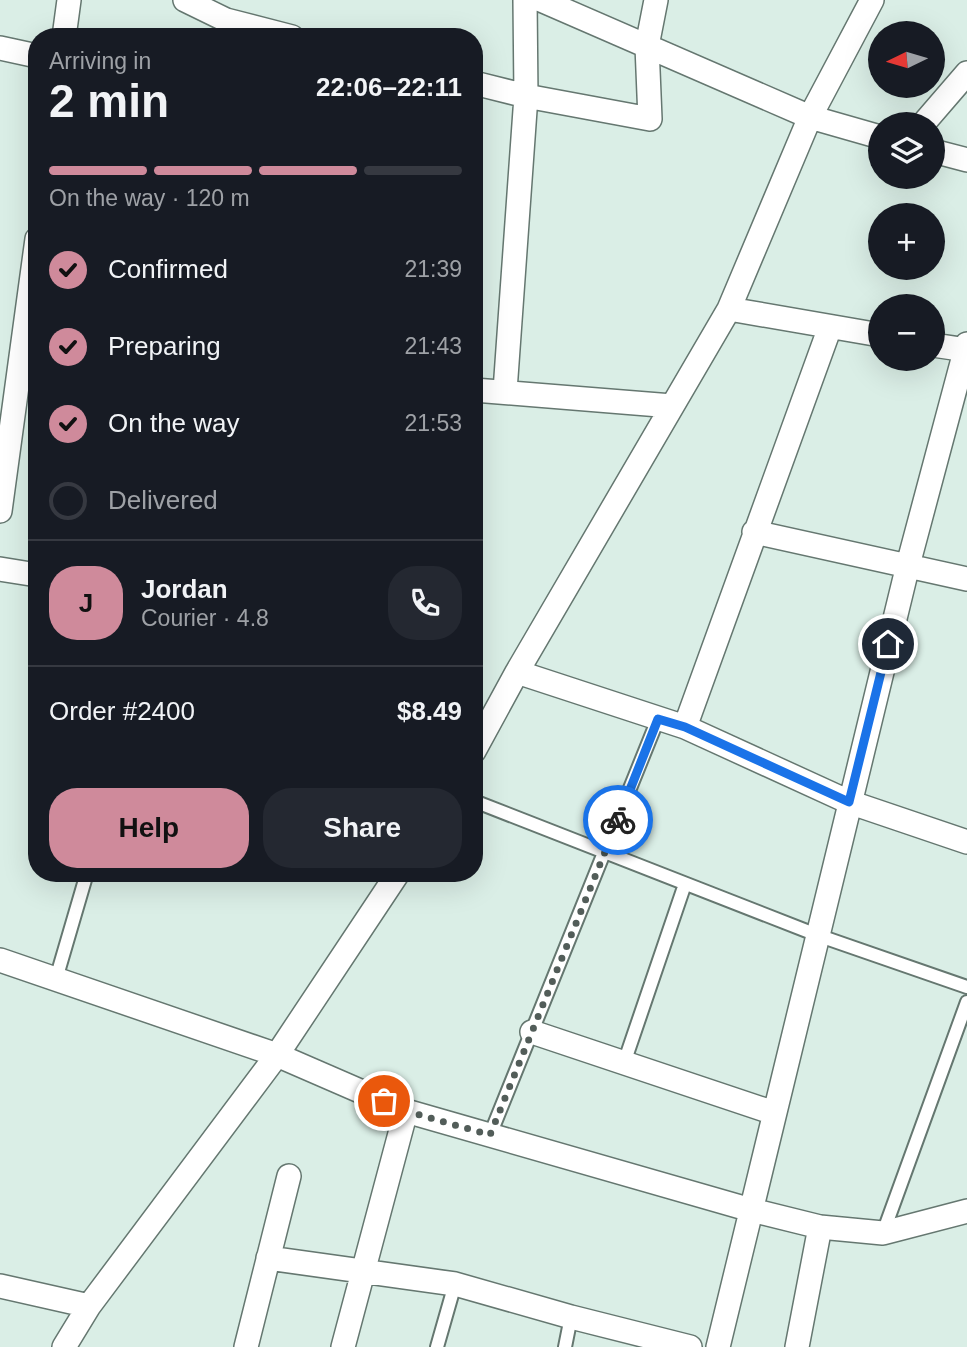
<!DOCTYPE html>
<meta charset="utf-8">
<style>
:root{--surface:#171b24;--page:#242831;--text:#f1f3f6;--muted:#9ea1a6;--line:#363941;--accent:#cf8a9b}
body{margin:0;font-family:Helvetica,sans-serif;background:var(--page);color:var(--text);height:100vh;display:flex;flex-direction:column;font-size:26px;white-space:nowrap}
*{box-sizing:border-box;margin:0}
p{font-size:23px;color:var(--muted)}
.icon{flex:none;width:38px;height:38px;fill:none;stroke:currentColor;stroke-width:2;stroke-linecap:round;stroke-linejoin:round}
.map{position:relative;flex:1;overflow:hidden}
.sheet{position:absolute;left:28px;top:28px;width:455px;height:854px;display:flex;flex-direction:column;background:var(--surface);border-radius:28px;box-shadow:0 7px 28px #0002}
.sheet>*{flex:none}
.needle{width:46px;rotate:265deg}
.controls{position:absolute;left:868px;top:21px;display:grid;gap:14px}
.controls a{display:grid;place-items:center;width:77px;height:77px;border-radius:50%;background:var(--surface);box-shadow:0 7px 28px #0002;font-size:35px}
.pin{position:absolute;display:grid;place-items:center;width:60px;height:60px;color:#fff;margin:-30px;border:4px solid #fff;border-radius:50%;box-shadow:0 2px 7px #0007}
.courier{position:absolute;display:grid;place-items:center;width:70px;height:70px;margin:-35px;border:5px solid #1a73e8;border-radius:50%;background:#fff;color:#222;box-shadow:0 2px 9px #0007}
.headline em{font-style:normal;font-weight:700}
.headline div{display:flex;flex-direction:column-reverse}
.headline{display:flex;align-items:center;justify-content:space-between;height:119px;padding:0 21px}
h1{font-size:46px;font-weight:700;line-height:52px}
.bar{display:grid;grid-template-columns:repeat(4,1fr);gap:10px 7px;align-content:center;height:84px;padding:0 21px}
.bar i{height:9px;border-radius:5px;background:var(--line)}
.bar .current{background:var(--accent)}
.bar p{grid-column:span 4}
.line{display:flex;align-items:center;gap:18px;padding:0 21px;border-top:2px solid var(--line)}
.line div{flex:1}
.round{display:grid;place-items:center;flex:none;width:74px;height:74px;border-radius:28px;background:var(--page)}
ol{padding:0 21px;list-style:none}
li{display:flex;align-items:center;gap:21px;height:77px}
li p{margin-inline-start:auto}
li .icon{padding:7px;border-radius:50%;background:var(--accent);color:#111;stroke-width:4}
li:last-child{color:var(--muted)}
li i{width:38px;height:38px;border:4px solid var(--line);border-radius:50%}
.button{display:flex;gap:14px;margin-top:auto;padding:14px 21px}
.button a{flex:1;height:80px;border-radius:28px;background:var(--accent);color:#111;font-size:28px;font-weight:700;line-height:80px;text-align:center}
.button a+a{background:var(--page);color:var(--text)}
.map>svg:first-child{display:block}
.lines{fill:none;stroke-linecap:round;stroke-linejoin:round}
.service-casing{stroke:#657770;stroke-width:16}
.minor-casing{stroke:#657770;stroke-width:26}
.service{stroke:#fff;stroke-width:12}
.minor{stroke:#fff;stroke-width:23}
.done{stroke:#525d59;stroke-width:7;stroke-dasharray:0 12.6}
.route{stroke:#1a73e8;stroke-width:9}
</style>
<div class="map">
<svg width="967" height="1347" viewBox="0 0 967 1347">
<rect width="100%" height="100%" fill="#daeee6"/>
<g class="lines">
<defs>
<path id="service" d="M474,801L817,935L967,987
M56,979L87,873
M624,1063L685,884
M490,1135L658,719
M883,1233L967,1002
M437,1347L455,1284
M565,1347L571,1317"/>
<path id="minor" d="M185,0L226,20L292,37
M541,0L810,117L880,137
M64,37L69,0
M0,48L37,56
M474,83L526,96L650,119L647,46L656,0
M923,124L967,73
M933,151L967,160
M729,309L880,335
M933,345L967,350
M474,390L672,406
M505,391L526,96L525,0
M0,511L37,239
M754,532L967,579
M0,569L37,575
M517,672L685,727L849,802L967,842
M685,727L830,327
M474,751L517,672L729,309L810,117L872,0
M0,960L277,1055L406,1111L751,1210L820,1227L883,1233L967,1211
M532,1032L774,1113
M268,1258L455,1284L571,1317L690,1347
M0,1286L89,1306
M64,1347L89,1306L277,1055L398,873
M246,1347L289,1176
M343,1347L406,1111
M718,1347L908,565L967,344
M797,1347L820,1227"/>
</defs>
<use href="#service" class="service-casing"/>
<use href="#minor" class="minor-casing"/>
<use href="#service" class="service"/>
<use href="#minor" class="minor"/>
</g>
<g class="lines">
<path class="done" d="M384,1101L406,1111L490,1135L618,820"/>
<path class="route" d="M618,820L658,719L685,727L849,802L888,644"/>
</g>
</svg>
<div class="controls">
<a><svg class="needle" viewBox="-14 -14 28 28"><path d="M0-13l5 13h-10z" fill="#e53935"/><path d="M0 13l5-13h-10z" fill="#9ea1a6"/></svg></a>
<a><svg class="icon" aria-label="layers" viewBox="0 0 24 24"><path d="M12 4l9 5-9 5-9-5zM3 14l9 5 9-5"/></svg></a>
<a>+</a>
<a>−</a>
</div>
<div class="pin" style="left:384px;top:1101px;background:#ea580c"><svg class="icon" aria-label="bag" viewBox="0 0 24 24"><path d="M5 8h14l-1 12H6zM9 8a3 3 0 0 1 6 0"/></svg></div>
<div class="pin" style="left:888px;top:644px;background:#1f2937"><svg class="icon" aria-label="home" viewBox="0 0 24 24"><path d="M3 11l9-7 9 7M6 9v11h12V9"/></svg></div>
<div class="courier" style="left:618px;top:820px"><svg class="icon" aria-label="bike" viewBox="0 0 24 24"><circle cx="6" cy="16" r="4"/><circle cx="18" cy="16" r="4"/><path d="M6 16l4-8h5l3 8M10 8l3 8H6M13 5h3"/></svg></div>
<section class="sheet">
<div class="headline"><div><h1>2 min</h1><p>Arriving in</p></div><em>22:06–22:11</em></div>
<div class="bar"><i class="current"></i><i class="current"></i><i class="current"></i><i></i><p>On the way · 120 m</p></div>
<ol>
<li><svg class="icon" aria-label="check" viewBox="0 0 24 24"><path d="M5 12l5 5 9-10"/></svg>Confirmed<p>21:39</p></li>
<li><svg class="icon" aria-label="check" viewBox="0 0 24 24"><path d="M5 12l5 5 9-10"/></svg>Preparing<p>21:43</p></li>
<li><svg class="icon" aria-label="check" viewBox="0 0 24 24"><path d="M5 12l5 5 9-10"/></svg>On the way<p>21:53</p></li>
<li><i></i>Delivered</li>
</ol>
<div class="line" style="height:126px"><b class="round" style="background:var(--accent);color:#111">J</b><div><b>Jordan</b><p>Courier · 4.8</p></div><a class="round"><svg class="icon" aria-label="phone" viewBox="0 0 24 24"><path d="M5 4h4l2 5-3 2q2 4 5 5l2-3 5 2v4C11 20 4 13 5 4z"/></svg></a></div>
<div class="line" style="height:91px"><div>Order #2400</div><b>$8.49</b></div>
<div class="button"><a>Help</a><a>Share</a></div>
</section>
</div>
